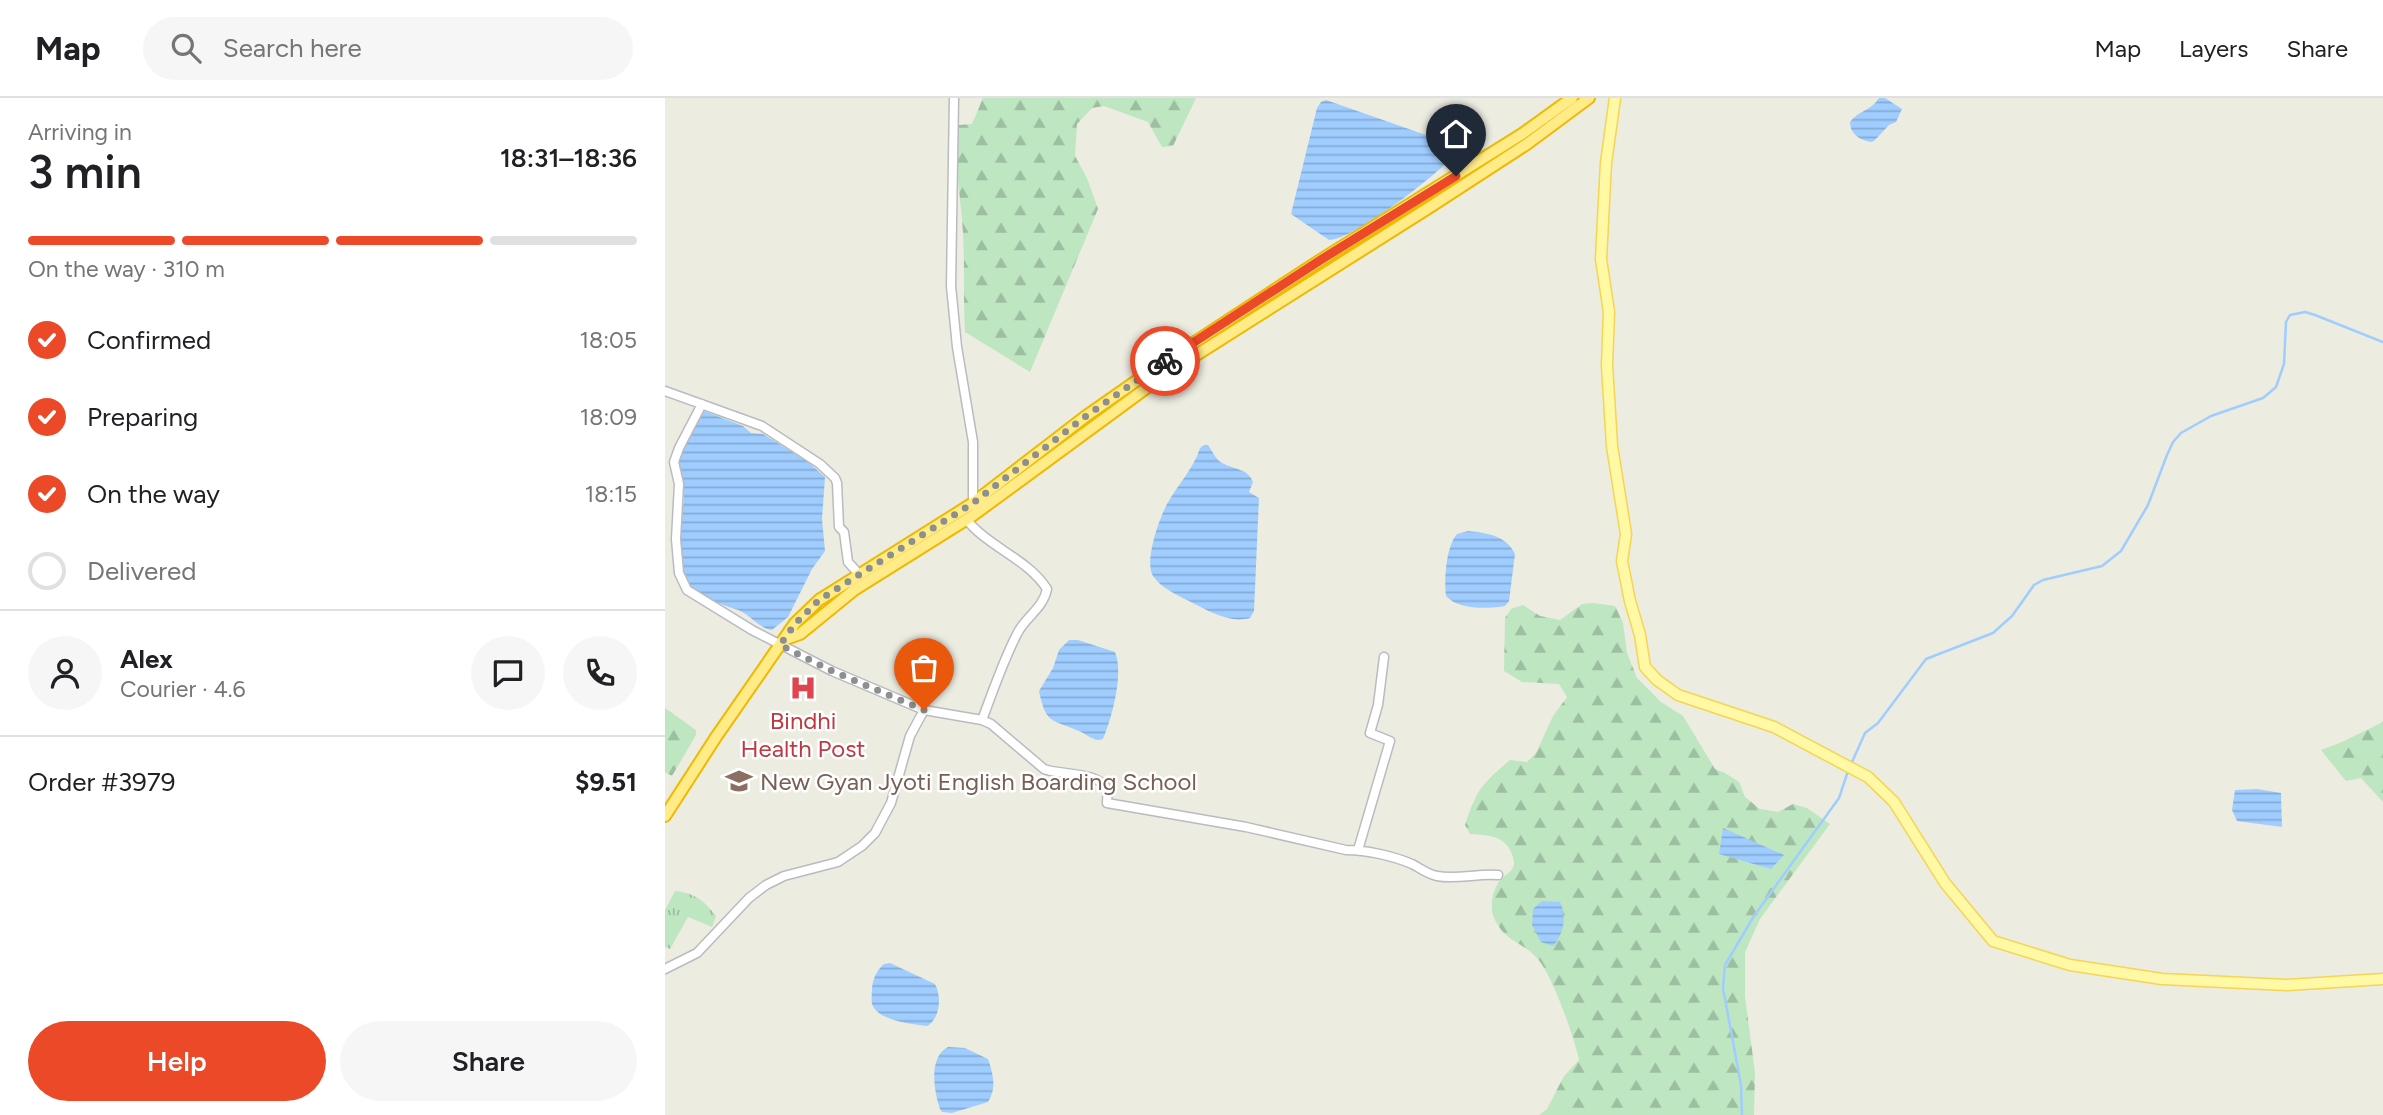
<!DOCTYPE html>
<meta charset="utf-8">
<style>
:root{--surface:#fff;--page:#f6f6f6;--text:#202124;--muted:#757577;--line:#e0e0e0;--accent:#ec4929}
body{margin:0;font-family:Figtree,sans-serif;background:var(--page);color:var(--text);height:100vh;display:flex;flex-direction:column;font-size:26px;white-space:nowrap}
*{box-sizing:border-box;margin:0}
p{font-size:23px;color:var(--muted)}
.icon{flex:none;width:38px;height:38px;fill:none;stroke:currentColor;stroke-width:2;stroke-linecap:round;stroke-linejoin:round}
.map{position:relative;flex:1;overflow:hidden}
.sheet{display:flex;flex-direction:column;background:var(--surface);width:665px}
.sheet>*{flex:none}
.pin{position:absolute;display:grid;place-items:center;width:60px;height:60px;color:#fff;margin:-72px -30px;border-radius:50% 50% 50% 0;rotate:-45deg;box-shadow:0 0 7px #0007}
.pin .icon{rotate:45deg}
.courier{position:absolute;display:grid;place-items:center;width:70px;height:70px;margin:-35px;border:5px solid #ec4929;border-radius:50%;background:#fff;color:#222;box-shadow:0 2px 9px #0007}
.overview em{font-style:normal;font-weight:600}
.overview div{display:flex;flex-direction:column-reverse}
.overview{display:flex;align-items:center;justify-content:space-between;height:119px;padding:0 28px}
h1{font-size:46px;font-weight:600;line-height:52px}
.bar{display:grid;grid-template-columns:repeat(4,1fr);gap:10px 7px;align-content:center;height:84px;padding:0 28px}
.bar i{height:9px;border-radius:5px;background:var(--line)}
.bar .on{background:var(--accent)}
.bar p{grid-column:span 4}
.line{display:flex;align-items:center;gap:18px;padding:0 28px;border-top:2px solid var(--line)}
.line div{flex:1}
.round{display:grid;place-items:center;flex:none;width:74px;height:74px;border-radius:37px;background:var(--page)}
ol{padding:0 28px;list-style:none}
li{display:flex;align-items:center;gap:21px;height:77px}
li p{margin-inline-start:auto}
li .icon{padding:7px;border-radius:50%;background:var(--accent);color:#fff;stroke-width:4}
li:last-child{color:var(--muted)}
li i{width:38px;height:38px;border:4px solid var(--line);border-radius:50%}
.action{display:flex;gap:14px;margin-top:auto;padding:14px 28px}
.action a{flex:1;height:80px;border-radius:42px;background:var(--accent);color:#fff;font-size:28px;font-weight:600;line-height:80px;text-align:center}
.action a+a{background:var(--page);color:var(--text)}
header{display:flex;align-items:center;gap:42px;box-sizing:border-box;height:98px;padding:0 35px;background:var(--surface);border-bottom:2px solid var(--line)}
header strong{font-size:33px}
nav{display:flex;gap:38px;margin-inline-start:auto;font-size:24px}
.search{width:490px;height:63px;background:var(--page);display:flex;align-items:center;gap:18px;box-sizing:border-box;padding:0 24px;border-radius:38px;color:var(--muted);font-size:26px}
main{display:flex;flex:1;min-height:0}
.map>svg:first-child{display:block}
.grass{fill:url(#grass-tufts)}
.forest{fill:url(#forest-firs)}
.water{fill:url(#water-rules)}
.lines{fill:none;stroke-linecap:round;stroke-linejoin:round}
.stream{stroke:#a0cdff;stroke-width:2.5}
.minor-casing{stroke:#b9bbc1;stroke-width:11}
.major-casing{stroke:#f4d554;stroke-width:13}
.highway-casing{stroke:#efb900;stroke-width:14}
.minor{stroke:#fff;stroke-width:8}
.major{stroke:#fff8a5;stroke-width:10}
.highway{stroke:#ffeb87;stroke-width:10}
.done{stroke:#8d8f8f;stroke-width:7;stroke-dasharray:0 12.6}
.route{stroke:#ec4929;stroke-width:9}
.labels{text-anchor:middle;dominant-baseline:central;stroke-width:5;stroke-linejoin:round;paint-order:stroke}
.health-label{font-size:24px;fill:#be3a42;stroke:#fff}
.education-label{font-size:24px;fill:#785e54;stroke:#fff;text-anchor:start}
</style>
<header>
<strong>Map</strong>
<div class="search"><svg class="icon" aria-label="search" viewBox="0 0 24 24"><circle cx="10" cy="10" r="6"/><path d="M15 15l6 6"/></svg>Search here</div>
<nav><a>Map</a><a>Layers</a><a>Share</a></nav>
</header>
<main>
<section class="sheet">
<div class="overview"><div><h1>3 min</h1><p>Arriving in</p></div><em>18:31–18:36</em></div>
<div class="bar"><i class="on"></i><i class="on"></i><i class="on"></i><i></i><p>On the way · 310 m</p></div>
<ol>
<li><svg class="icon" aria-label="check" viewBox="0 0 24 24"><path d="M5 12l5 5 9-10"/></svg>Confirmed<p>18:05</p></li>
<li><svg class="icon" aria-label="check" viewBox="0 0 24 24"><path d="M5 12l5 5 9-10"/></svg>Preparing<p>18:09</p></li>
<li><svg class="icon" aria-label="check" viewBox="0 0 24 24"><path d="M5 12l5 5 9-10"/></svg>On the way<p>18:15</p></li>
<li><i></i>Delivered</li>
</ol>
<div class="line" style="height:126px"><a class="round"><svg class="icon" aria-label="person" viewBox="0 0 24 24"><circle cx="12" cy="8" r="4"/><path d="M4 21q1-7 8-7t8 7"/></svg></a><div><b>Alex</b><p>Courier · 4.6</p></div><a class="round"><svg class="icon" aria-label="chat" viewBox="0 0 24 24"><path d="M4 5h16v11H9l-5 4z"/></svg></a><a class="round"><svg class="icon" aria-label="phone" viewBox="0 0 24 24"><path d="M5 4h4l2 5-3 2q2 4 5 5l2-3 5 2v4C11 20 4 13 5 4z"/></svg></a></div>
<div class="line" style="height:91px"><div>Order #3979</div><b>$9.51</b></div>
<div class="action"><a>Help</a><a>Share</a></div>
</section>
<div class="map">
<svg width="1718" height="1017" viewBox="0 0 1718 1017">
<defs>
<pattern id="grass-tufts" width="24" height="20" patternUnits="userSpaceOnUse" patternTransform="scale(1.75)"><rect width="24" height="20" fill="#bde6c1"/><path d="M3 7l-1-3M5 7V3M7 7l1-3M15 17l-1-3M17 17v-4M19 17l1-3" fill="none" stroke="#9dbea0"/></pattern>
<pattern id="forest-firs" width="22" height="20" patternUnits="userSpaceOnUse" patternTransform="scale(1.75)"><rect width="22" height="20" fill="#bde6c1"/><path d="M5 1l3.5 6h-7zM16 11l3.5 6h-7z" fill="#9dbea0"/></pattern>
<pattern id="water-rules" width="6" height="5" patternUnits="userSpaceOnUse" patternTransform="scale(1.75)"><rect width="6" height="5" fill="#a0cdff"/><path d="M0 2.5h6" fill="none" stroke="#85aad2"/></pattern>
</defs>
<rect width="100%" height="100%" fill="#edece1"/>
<path class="grass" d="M10,793C28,794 40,803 51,818L47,829L23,819L5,851L0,849V812Z"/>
<path class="forest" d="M318,0H531L508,48L497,49L483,24L439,8L427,10L412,26L410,58L422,80L433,111L365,274L300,234C298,201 300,168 298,135C296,99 288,63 294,27L307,26Z
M928,505L950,508L958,525L962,555L972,580L996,604L1018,618L1050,671L1060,675L1074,684L1080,699L1095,711L1113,714L1128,706L1142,710L1165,726L1095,821L1080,854V898L1090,975L1089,1017H874L882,1011L899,978L914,962C910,941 886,873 871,859C856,843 840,844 829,820C824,808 828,789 837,780C841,776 846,775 848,769C850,764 849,764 848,759C842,738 825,737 805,736L800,727C812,691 817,686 845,662L862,664L871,655L888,618L902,599L894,586L857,584L839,573L840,520L846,511L858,507L875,518L895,522L917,506Z
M0,610L31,632V637L7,678L0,674Z
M1718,624V704L1696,680L1681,683L1656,652L1677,644Z"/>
<path class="water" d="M1214,0H1220L1237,11L1231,24L1224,27L1209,43L1206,44C1195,42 1185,36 1185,24C1193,13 1207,12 1214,0Z
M661,2L778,43L790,49L791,56C771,77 691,141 664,142L626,116L652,10L656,4Z
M39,313L78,328L86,335L98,336L142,363L160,379L157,421L160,453L147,471L123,519L107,532C93,530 86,517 73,512C55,506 34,499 19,485L13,435L19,403L18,382L12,360Z
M539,347H543C547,352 549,358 553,362C564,372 582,368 588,384L584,394L594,400L589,513L585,520C564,526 542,512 524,503C512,497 496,490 488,478C479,464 494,421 502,406C513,386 528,372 535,350Z
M803,433C822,435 841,437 850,456L844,503L840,508C824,511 793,512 781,498C779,481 781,449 792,436Z
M404,542H413L450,554C459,575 447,620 438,641L433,642C426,641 421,636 414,633C387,621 381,627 374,593L388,570L394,552Z
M1592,691L1616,695L1617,729L1572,723L1567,712L1570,692Z
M1058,730L1119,757L1106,771L1054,756Z
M877,803L895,804C902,818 899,836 888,848L876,844L867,827L868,811Z
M225,865L270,886C277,899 275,921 262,928C247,926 213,923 207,906C206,901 207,895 207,890C208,880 212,872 219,866Z
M283,949L300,950L323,961C328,975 332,991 323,1004L287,1015L277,1014L275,1011C269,993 263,959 283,949Z"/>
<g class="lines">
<path class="stream" d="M1187,664L1200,635L1213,625L1261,561L1328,535L1347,518L1369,487L1378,482L1437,468L1456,453L1483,407L1502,357L1508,344L1516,335L1546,318L1598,300L1611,289L1619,266L1621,224L1625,217L1640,214L1650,217L1718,244
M1077,1017L1076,987L1058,890L1060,867L1089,818L1174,700L1183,673"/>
<defs>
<path id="minor" d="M289,0L286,188L292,249L308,344V405
M0,293L97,328L155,366L170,380L172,385L174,429L179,434L183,464L194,476
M37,306L14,350L9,364L14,386L11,441L14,475L22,492L87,532L167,573L259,612L317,622L326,626L379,671C392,677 438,673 442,693C443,697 442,701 442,705L581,729L681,752C702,752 728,758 747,766C755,770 762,776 772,778C792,782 813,775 833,777
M301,421C323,449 363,461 382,491C378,511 360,519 352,536C338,563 328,593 317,622
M693,752L725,643L705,635L713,607L719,559
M0,871L32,855L84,800L101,787L119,778L173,764L197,748L210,735L226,705L245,638L259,612"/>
<path id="major" d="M950,0L941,65L936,161L944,214L942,267L947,348L961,436L957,463L965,503L975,537L980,569L992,582L1013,597L1109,629L1203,679L1229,704L1280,785L1328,843L1405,867L1497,881L1622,887L1718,881"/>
<path id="highway" d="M118,542L135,536L189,492L307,418L495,280L765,109L862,46L924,0
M0,718L51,639L130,525L154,502L308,405L421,318L487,272L657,161L857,36L907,0"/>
</defs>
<use href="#minor" class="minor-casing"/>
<use href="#major" class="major-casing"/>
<use href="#highway" class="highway-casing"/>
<use href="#minor" class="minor"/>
<use href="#major" class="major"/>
<use href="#highway" class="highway"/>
</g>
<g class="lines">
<path class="done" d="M259,612L167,573L115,547L130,526L154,502L308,405L421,318L500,263"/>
<path class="route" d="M500,263L657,161L791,78"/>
</g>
<defs>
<symbol id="hospital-bare" viewBox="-9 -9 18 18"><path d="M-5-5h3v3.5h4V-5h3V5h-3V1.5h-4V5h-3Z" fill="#e0444e" stroke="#fff" stroke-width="2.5" paint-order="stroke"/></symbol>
<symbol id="school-bare" viewBox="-9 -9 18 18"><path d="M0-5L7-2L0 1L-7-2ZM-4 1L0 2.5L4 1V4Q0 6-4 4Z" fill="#8d6e63" stroke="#fff" stroke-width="2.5" paint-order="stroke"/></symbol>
</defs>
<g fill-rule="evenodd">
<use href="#hospital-bare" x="119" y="571" width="38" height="38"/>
<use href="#school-bare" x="55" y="664" width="38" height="38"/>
</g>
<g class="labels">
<g class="health-label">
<text x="138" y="622">Bindhi<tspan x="138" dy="28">Health Post</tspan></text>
</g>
<g class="education-label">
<text x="95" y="683">New Gyan Jyoti English Boarding School</text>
</g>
</g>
</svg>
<div class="pin" style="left:259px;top:612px;background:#ea580c"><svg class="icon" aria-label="bag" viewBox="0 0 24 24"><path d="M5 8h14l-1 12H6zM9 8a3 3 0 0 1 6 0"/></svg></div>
<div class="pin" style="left:791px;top:78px;background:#1f2937"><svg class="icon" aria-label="home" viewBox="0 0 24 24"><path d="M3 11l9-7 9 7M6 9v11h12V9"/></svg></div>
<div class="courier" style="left:500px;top:263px"><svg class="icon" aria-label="bike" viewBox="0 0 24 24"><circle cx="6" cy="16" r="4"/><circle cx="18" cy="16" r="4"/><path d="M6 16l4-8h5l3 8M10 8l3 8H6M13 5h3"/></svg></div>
</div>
</main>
